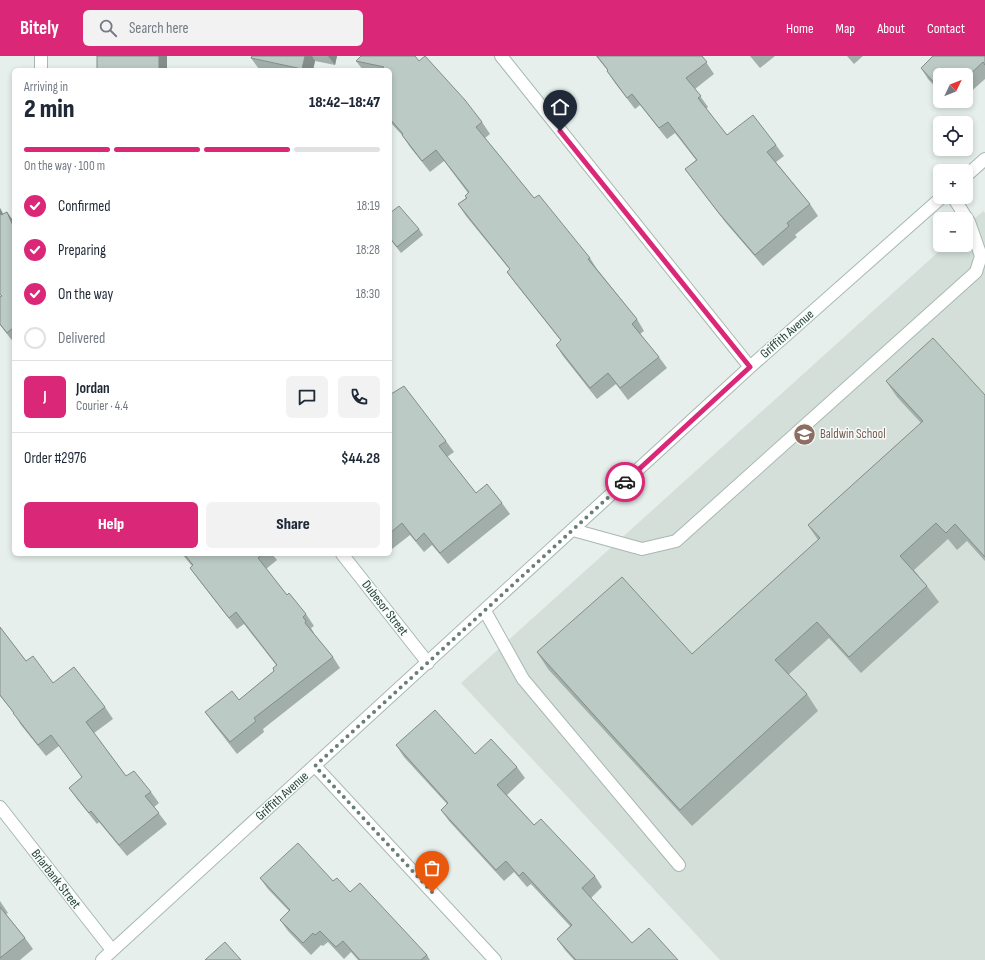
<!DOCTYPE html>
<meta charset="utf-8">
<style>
:root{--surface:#fff;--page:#f2f2f3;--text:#1f2937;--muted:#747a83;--line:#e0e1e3;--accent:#db2777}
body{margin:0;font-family:"Sofia Sans Condensed",sans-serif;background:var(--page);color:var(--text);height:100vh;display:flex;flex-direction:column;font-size:15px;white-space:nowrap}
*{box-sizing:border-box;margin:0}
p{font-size:13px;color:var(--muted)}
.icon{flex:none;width:22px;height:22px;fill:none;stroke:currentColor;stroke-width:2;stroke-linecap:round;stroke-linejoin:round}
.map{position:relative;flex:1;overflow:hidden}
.panel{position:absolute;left:12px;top:12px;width:380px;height:488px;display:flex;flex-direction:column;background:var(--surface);border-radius:6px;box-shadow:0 2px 6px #0003}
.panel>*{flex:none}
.needle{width:26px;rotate:47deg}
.fabs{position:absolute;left:933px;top:12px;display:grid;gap:8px}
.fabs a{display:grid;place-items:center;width:40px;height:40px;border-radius:6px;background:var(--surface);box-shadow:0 2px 6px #0003;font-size:20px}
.pin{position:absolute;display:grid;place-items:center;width:34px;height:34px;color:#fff;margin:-41px -17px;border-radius:50% 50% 50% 0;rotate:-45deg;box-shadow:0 0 4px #0007}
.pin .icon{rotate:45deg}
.courier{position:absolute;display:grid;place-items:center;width:40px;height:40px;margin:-20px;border:3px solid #db2777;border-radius:50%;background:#fff;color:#222;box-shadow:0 1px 5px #0007}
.head em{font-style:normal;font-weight:800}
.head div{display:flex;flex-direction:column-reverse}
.head{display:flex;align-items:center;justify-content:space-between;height:68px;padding:0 12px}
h1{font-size:26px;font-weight:800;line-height:30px}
.bar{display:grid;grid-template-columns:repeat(4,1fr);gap:6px 4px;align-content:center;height:48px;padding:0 12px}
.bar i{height:5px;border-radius:3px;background:var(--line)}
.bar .on{background:var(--accent)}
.bar p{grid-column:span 4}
.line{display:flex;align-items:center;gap:10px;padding:0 12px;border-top:1px solid var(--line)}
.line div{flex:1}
.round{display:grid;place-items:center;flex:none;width:42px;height:42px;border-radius:6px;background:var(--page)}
ol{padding:0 12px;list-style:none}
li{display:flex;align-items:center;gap:12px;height:44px}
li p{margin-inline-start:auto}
li .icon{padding:4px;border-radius:50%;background:var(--accent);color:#fff;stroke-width:4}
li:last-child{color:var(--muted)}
li i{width:22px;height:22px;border:2px solid var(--line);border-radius:50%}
.button{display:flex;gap:8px;margin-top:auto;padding:8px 12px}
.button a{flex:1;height:46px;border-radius:6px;background:var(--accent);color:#fff;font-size:16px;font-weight:800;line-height:46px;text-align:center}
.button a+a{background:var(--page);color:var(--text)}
header{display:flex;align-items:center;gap:24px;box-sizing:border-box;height:56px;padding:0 20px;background:var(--accent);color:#fff}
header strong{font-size:19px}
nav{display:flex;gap:22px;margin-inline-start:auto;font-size:14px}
.search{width:280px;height:36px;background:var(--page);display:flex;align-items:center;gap:10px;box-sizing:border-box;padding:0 14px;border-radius:6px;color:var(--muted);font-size:15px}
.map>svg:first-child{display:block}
.built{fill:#d4dfda}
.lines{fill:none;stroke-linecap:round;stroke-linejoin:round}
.service-casing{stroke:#a8b8b2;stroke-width:14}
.minor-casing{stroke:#a8b8b2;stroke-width:14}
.service{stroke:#fff;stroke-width:12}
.minor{stroke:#fff;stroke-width:12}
.wall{fill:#a1aea9}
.shaded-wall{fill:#838d89}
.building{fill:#bbcac4;stroke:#838d89}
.done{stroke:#687f78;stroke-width:4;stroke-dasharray:0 7.2}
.route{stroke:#db2777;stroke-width:5}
.labels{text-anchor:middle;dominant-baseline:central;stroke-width:3;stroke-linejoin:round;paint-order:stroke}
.street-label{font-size:13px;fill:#24423a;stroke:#f7fbf9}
.education-label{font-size:13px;fill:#785e54;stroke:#f7fbf9;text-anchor:start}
</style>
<header>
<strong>Bitely</strong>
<div class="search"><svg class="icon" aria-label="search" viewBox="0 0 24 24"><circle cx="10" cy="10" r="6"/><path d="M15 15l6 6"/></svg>Search here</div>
<nav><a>Home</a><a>Map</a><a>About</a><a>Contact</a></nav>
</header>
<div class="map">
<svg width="985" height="904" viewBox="0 0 985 904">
<rect width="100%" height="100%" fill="#e6efeb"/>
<path class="built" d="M983,155L985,157V904H720L461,627L946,189H966V171Z"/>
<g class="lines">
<defs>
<path id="service" d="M573,474L642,493L676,485L976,216L981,200L969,166L953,141
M485,555L523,623L679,809"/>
<path id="minor" d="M501,0L750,311
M41,14V0
M966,120L985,103
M342,498L428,607
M315,710L495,904
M0,751L112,894
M102,904L750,311L942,141"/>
</defs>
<use href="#service" class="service-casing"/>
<use href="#minor" class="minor-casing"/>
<use href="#service" class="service"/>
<use href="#minor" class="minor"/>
</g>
<path class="wall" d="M252,0H337L335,9L315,5L313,14H263L259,13L251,2Z
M596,0H702L714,18L695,33L708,51L706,53L727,79L776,89L784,100L776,106L810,148L818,160L795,179L797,181L763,210L726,167L693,124L685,113L696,104L675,77L667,83L640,49L635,53L615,27L607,15H608Z
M750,0H775L760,12Z
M847,0H863L854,8Z
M985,0V23L966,40V19H940V36L928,23L921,12Z
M356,5H419L482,66L490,78L485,82L534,142L590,202L597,213L637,263L644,275L640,278L659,301L667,312L628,344L616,328L597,343L563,300L556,289L561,285L515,227L507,216L510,214L466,160L458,148L466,142L465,140L468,137L444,105L430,116L410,91L402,79L390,66V14H363Z
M949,45H960L954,51Z
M0,152L3,158L7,156L14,166V287L0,269V241L1,240L0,239Z
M390,157L419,173L423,179L401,197L390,183Z
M886,325L985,339V505L967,485L957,494L948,483L914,514L927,530L939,546L861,617L829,582L788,619L807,638L818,655L692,770L548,613L537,596L692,598L818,484L808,469L921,367L897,341Z
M390,337L446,385L454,396L447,401L476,437L502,447L510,458L448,508L432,489L424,496L410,479L392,493L390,490V439L391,438L390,437Z
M182,498H272L277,504L266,513L287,539L306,558L314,570L311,572L314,577H313L333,601L340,612L263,673L264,676L237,698L213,667L205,656L239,644L274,615L276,609L244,568L237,573L198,523L190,512L192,510Z
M0,571L26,605L53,627L105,651L113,663L94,677L126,720L151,736L159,747L154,751L167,768L127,800L99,766L97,768L77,743L69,732L82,721L59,690L46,700L21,669L14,657L0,640Z
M396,689L475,698L517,711L525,722L507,739L534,769L595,820L602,831L591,842L632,887L678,904H574L565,894L557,883L570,870L531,828L527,831L514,816L504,825L449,765L441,754L447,748L404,701Z
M260,822L333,825L350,836L427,899L430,904H358L351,896L344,903L328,886L323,890L321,889L311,899L288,875L280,864L289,855L268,833Z
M0,845L8,857L6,858L25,882L33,893L20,904H0Z"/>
<path class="shaded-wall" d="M159,0H167V14H159Z
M305,0H312L315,5L313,14H303L302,13Z
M328,0H337L335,9Z
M0,152L9,170L0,157Z
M7,156L14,166V172Z"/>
<path class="building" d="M97,0H159V14H97Z
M252,0H305L302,13L251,2Z
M361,0H415L419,5L425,0L465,44L482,66L476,71L534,142L539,139L590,202L588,203L637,263L632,268L659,301L620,332L608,317L590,332L556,289L561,284L507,216L510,213L458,148L467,142L465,140L469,136L436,94L422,105L402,79L403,78L390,63V14H381L384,11L356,5Z
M597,0H702L707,6L686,22L701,40L698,42L727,79L753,59L776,89L767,96L810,148L787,167L789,170L755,199L718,156L685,113L697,104L668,66L659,72L632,38L627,42L607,15L608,14Z
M933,0H985V9L983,6L966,22V19H940V33L921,12Z
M399,150L419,173L397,191L390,182V157Z
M7,156L14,172V271L7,277L0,268V241L2,240L0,238V157L1,159Z
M933,282L985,339V501L955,468L946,477L936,467L900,500L927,530L849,601L817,566L775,604L807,638L680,754L537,596L622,521L692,598L820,482L808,469L923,365L886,325Z
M404,330L446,385L439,390L476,437L487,428L502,447L440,497L424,477L416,485L402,467L390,477V439L391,438L390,436V337L391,338Z
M184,498H263L258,502L287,539L289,537L306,558L303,561L306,565L305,567L333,601L254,662L256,665L230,686L205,656L232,635L239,644L274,615L273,612L277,609L236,556L229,562L190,512L193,509Z
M0,571L26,605L33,600L53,627L74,611L105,651L86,666L126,720L134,715L151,736L145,740L159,757L119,789L91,755L89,757L69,732L82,721L51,679L38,689L13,657H14L0,639Z
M435,654L475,698L491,683L517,711L497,729L534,769L541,763L595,820L582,832L632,887L649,872L678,904H576L557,883L572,869L523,816L519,820L506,805L496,814L441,754L448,747L396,689Z
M298,787L333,825L337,822L350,836L360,827L427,899L421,904H360L343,885L336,891L320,875L315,879L313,877L303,887L280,864L290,854L260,822Z
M0,851L25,882L0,902Z
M225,886L241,904H205Z"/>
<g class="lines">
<path class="done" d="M432,836L315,710L625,426"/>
<path class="route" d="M560,75L750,311L625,426"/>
</g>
<defs>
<symbol id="school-disc" viewBox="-11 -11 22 22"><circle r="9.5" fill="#8d6e63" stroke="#f7fbf9"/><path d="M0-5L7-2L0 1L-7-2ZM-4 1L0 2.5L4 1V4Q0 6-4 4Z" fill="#fff"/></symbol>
</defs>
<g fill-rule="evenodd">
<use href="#school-disc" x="792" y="366" width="25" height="25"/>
</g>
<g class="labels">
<g class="street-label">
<text transform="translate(787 278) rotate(-41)">Griffith Avenue</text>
<text transform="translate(385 552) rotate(52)">Dubesor Street</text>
<text transform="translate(282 740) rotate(-42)">Griffith Avenue</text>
<text transform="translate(56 823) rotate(52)">Briarbank Street</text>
</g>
<g class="education-label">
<text x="820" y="378">Baldwin School</text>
</g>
</g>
</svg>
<div class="fabs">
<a><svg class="needle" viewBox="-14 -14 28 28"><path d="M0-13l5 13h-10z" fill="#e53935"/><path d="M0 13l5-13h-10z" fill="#747a83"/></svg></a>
<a><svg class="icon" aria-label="locate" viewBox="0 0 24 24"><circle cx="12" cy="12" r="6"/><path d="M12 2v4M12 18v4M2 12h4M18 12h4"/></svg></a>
<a>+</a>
<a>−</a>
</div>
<div class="pin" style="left:432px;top:836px;background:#ea580c"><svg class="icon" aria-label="bag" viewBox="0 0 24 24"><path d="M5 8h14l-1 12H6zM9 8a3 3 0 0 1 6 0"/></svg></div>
<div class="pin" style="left:560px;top:75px;background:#1f2937"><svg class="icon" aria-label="home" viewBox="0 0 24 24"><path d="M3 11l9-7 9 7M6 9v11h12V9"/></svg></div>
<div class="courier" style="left:625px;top:426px"><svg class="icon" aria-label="car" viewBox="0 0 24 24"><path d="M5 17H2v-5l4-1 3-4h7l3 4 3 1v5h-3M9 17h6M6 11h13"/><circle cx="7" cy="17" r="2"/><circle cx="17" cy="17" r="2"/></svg></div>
<section class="panel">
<div class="head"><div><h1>2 min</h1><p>Arriving in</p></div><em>18:42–18:47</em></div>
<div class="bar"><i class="on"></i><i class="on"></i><i class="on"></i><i></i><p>On the way · 100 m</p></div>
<ol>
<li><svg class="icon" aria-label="check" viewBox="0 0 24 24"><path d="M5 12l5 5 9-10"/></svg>Confirmed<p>18:19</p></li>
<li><svg class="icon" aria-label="check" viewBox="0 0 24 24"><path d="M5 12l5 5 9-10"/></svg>Preparing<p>18:28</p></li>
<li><svg class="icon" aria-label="check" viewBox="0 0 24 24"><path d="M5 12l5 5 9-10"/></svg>On the way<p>18:30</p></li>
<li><i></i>Delivered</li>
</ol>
<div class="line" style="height:72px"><b class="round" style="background:var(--accent);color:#fff">J</b><div><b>Jordan</b><p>Courier · 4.4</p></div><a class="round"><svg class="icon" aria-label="chat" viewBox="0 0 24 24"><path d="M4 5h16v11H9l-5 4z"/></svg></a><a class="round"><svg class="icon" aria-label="phone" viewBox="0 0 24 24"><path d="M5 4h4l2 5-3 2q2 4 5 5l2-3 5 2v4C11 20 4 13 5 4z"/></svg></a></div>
<div class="line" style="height:52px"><div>Order #2976</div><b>$44.28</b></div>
<div class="button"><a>Help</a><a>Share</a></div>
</section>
</div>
